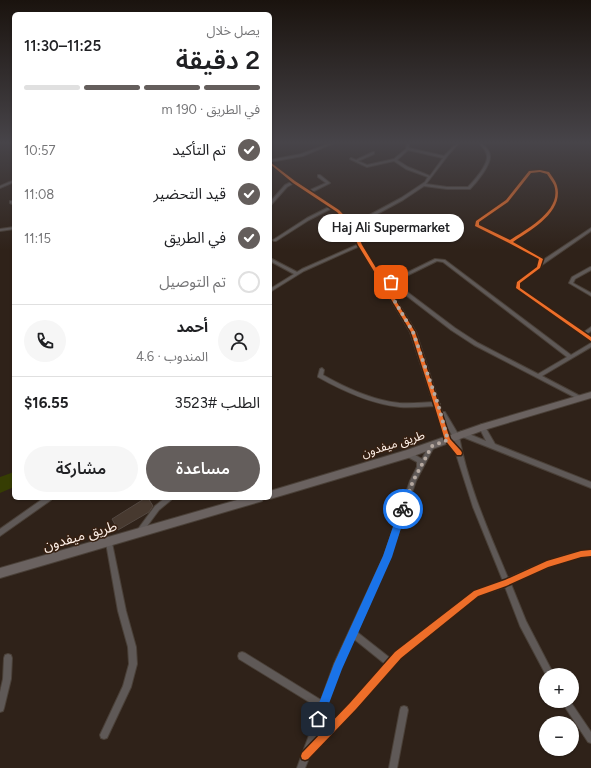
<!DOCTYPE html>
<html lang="ar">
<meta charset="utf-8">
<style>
:root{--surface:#fff;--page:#f6f6f6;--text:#202124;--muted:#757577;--line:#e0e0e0;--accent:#645e5c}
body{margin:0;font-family:Figtree,"Noto Sans Arabic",sans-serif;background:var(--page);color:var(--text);direction:rtl;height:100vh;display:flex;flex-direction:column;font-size:15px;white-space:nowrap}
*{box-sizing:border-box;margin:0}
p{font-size:13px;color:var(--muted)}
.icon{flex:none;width:22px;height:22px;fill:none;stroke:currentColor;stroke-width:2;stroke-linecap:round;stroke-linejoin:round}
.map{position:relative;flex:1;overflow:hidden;direction:ltr}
.details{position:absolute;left:12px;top:12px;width:260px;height:488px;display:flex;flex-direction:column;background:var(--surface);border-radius:6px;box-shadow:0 1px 3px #0004;direction:rtl}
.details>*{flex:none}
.buttons{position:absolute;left:539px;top:668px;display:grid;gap:8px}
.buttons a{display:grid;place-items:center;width:40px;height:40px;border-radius:50%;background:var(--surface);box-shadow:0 1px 3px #0004;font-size:20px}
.pin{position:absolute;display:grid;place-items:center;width:34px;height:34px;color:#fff;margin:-17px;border-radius:8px;box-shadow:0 2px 6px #0006}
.courier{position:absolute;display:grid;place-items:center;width:40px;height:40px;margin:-20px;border:3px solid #1a73e8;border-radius:50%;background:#fff;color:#222;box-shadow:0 1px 5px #0007}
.bubble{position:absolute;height:28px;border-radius:14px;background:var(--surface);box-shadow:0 1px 3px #0004;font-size:13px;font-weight:600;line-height:28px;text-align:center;direction:rtl}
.headline em{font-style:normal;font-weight:600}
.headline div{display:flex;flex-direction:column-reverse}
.headline{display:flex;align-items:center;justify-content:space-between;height:68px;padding:0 12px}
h1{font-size:26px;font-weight:600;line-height:30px}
.bar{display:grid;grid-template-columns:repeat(4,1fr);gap:6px 4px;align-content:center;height:48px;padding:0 12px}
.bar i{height:5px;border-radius:3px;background:var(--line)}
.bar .on{background:var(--accent)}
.bar p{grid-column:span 4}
.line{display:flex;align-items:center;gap:10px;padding:0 12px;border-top:1px solid var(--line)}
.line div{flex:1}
.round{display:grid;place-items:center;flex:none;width:42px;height:42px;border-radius:21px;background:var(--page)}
ol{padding:0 12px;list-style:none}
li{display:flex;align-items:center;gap:12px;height:44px}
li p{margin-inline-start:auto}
li .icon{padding:4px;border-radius:50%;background:var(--accent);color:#fff;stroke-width:4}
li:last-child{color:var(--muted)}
li i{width:22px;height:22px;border:2px solid var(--line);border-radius:50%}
.button{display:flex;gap:8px;margin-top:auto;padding:8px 12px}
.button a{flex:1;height:46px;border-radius:24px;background:var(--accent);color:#fff;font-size:16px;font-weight:600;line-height:46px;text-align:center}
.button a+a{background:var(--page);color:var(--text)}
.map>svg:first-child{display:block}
.green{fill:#363d03}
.building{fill:#47392f;stroke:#534841}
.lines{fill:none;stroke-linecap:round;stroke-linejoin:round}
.minor-casing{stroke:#4a4038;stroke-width:2}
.tertiary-casing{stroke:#4a4038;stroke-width:2}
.primary-casing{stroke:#4a4038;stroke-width:2}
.minor{fill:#5f5957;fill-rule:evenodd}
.tertiary{fill:#5f5957;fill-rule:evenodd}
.primary{fill:#6a6260;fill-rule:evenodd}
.cycleway-casing{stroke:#372011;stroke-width:3}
.cycleway{fill:#ee6e29;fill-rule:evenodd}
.route{fill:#1a73e8}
.done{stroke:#b6a9a0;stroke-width:4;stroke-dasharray:0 7.2}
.labels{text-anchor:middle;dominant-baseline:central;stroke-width:3;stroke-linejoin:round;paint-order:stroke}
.street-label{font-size:12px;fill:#fef1e9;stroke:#372011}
.near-street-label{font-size:14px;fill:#fef1e9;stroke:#372011}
</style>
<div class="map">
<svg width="591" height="768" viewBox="0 0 591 768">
<rect width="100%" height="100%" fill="#2f2219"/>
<path class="green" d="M14,472V487L0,493V477Z"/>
<path class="building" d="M390,266L396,276L388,277L382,267Z
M148,498L153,506L149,512L118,530L112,519L144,499Z"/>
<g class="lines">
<defs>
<path id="minor" d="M331,143H334L303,156L270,162V160L301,154Z
M407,143H409V148L444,156L457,143H459L449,154L426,184L447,187H468C474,181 488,165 487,156C487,151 482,147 479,143H481C485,146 490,151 490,156C491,165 476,183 470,189H447L424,186L403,200L353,227H351V225L401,198L425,182L428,177L406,169L394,161L367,167L350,159L351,158L356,160L373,152H374V154L358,161L367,165L394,159L406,149ZM408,150L443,158L430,176L408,167L397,160Z
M540,170L549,172C552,177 556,181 557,186C564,212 531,230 513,242L542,258L543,260L591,228V231L542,265L540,268L520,283V288L584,332L591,327V331L587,334L591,337V341L516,288L517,282L537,267L539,259L509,243L475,226L476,221L506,200L529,171ZM540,172L547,174C549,177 552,181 554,185C563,210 527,229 510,240L479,225V222L508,202L531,173Z
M318,175H320L330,183L310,193H308V191L326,183L318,177Z
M14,180V182L0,188V186Z
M293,181L296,182L287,187L271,205H270V202L285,185Z
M10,201H12L14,202V205L10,203Z
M331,206L334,207L309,220L276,241H274L273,240L307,218Z
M14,227V229L0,231V229Z
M359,244H360L362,245L304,271L270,292V289L294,274L270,261V258L297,272L302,269Z
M435,259L445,260L571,355L591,343V347L542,376L582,397L583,398L582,399H578L474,345L451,330L390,283L384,284L382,283L383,282L390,281ZM437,261L443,262L567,357L538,374L478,343L455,328L394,282Z
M590,267H591V270L575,279L573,283L591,293V296L569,283L572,277Z
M322,368L324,370L323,375C346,388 372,400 399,403C412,404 424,402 437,402L439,403L440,404L439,405L437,406C425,406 412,408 400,407C371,404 343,391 318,377V376L320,369Z
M454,434H458L459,436C468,486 489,532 508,578C535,566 562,553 591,550V556C562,559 536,572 511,584L526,621L554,675H546L520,626L505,587L478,596L401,658L356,709L309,758L305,768H297L319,708L239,659L238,656L239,653L242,652L245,653L321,700L334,664L384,556L410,481L417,467V462L406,456L405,454L406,452H410L422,459L430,443H434L435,445L416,481L390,557L357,632L390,658L395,652L474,591L503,581L473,507L456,454L445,440L446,438C450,437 452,441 455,444L453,436ZM354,639L385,664L350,703L315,739L340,668Z
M44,498H52L51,500L0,536V529Z
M165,498H172L171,500L159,510L142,533L140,534L138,533L137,531L138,529L155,506Z
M109,540L111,541L112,543L126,611L136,647L137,664L131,687L107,738L104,739L101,738L100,735L123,686L129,664L128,647L118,611L106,543L107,541Z
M8,654L11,655L12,658L11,679L4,708L3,711L0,712V692L3,679L4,658L5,655Z
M561,701H570L591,732V743L588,742Z
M404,706L407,707L408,710L397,768H389L400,710L401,707Z"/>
<path id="tertiary" d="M270,162L295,181L339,210L354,225L362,245L416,332L442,412H445L458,434L459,436L458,438L456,439L454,438L447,427L451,440L450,442L448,443L446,442L410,332L358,245L350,226L337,212L293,183L270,165Z
M482,424L484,425L495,444L591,482V488L460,436L459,434L460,432L462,431L486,441L479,427L480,425Z"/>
<path id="primary" d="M591,392V398L484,430L408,458L270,499L267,498H270V491L407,450L482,424Z
M244,498H264L262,501L259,502L0,578V568Z"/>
</defs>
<use href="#minor" class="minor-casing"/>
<use href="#tertiary" class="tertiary-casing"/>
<use href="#primary" class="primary-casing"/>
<use href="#minor" class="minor"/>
<use href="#tertiary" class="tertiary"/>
<use href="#primary" class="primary"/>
<defs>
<path id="cycleway" d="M270,162L295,181L339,210L354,226L362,245L415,332L450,439L461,451L462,453L461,455H457L445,440L434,404L411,332L358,245L350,226L337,212L293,183L270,164Z
M540,170L549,172C552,177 556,181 557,186C564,212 531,230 513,242L543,259L540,268L520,283V288L591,337V341L516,288L517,282L537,267L539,259L509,243L475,226L476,221L506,200L529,171ZM540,172L547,174C549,177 552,181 554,185C563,210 527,229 510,240L479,225V222L508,202L531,173Z
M591,550V556L581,557L548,567L506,586L478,596L401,658L356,709L308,759L305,760L302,759L301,756L302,753L350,703L395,652L474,591L505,580L547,561L581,551Z"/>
</defs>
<use href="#cycleway" class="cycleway-casing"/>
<use href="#cycleway" class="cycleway"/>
</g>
<linearGradient id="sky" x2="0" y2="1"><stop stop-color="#1a130e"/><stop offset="0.57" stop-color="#474449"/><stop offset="1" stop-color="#474449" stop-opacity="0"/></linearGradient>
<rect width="591" height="250" fill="url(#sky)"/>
<path class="route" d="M403,505L407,509L392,557L342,669L322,722L318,724L315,722L313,719L334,664L383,556L399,509Z"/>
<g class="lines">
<path class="done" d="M391,282L384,283L413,332L438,404L448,440L432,446L413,481L403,509"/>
</g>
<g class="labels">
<g class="street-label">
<text transform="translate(393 444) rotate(-17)">طريق ميفدون</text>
</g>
<g class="near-street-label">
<text transform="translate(80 536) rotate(-16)">طريق ميفدون</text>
</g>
</g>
</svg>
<div class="buttons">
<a>+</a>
<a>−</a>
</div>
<div class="pin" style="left:391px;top:282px;background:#ea580c"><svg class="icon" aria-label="bag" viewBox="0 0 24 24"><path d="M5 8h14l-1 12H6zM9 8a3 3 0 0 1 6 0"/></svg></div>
<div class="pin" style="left:318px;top:719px;background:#1f2937"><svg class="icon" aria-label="home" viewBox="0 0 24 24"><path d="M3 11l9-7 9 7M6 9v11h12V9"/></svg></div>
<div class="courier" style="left:403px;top:509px"><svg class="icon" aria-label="bike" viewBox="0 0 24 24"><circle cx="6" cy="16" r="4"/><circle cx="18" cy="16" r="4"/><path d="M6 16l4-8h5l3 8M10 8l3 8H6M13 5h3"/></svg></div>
<div class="bubble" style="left:318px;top:214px;width:146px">Haj Ali Supermarket</div>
<section class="details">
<div class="headline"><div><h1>2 دقيقة</h1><p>يصل خلال</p></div><em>11:25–11:30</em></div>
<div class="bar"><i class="on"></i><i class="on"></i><i class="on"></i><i></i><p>في الطريق · 190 m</p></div>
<ol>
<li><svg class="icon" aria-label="check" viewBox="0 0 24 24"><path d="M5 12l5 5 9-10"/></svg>تم التأكيد<p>10:57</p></li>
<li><svg class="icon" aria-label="check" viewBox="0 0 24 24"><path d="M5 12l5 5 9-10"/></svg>قيد التحضير<p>11:08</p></li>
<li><svg class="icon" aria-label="check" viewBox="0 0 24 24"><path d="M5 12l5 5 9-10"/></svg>في الطريق<p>11:15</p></li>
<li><i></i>تم التوصيل</li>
</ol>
<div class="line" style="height:72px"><a class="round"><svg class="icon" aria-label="person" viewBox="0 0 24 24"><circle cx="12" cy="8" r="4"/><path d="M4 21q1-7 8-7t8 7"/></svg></a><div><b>أحمد</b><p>المندوب · 4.6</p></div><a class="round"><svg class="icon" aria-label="phone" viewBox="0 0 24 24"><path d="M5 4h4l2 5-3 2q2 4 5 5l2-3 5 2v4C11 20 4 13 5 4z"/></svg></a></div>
<div class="line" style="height:52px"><div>الطلب #3523</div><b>$16.55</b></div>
<div class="button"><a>مساعدة</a><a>مشاركة</a></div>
</section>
</div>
